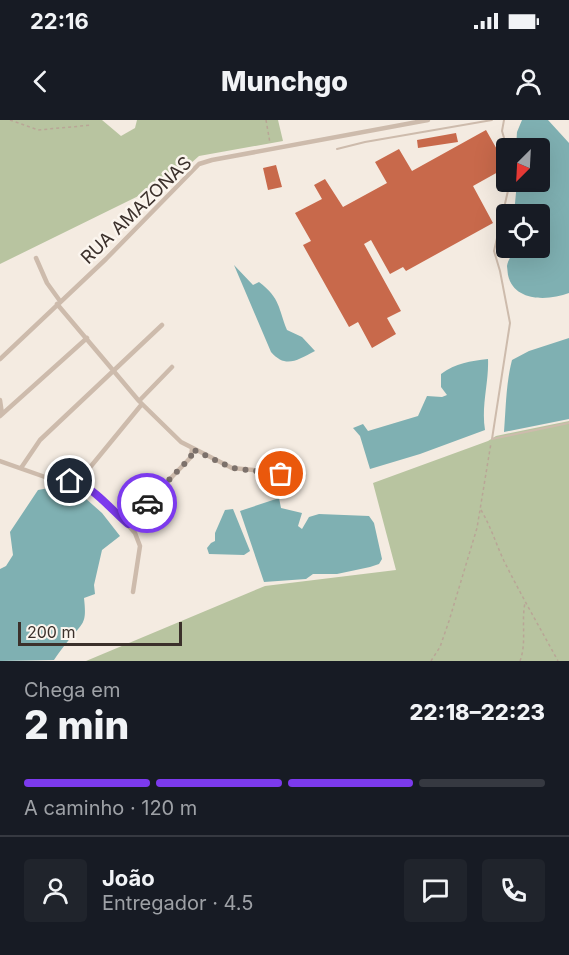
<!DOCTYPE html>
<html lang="pt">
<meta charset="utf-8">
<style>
:root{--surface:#171b24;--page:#20242c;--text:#f1f3f6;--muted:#9ea1a6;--line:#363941;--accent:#7c3aed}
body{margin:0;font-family:Inter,sans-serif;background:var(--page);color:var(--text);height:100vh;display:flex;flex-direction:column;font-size:22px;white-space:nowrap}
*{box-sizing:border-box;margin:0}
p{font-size:20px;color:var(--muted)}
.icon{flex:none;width:33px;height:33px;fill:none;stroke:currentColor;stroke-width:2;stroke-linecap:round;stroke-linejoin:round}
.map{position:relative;height:541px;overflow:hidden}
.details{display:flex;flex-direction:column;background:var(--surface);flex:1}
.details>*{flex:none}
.needle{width:39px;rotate:204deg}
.buttons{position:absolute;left:496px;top:18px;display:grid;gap:12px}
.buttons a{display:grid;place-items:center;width:54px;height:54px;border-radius:6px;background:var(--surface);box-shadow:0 6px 24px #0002;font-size:30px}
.scale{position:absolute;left:18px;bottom:15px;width:164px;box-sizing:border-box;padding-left:6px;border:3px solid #3b302b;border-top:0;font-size:16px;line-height:21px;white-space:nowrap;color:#3b302b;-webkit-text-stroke:4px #fbf5ee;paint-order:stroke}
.pin{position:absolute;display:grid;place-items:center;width:51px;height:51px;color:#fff;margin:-26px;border:3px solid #fff;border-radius:50%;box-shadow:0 2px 6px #0007}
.courier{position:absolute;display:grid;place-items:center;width:60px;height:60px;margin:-30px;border:4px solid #7c3aed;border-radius:50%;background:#fff;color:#222;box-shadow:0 2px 8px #0007}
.overview em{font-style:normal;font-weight:800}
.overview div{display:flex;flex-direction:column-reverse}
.overview{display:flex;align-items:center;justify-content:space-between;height:102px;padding:0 24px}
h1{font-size:39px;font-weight:800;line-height:45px}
.bar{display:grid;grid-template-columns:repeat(4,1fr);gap:9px 6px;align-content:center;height:72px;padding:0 24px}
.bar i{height:8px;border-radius:4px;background:var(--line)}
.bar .current{background:var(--accent)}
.bar p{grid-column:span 4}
.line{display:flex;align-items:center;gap:15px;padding:0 24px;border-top:2px solid var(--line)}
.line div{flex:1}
.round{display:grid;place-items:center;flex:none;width:63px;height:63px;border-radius:6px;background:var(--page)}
.status{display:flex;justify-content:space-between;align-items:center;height:42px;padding:0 30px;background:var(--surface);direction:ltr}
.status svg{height:16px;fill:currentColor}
header{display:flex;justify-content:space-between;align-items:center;height:78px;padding:0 24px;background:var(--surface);font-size:27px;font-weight:800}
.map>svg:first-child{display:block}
.green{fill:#b8c4a0}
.water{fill:#7fb0b2}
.building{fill:#c8694b}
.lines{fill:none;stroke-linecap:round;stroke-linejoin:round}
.path{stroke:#b9a596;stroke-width:1.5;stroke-dasharray:3 3;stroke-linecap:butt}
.service{stroke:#cdbbac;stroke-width:2}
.minor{stroke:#cdbbac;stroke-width:4.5}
.done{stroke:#7c716b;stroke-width:6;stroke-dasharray:0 10.8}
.route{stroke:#7c3aed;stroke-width:8}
.labels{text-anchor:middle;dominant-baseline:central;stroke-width:5;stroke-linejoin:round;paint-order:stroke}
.street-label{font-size:18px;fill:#3b302b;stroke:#fbf5ee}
</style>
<div class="status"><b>22:16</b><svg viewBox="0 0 49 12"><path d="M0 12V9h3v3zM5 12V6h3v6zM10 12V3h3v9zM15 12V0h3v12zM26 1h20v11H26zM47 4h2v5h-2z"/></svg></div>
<header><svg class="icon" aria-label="back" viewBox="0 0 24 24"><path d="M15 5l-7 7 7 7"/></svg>Munchgo<svg class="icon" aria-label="person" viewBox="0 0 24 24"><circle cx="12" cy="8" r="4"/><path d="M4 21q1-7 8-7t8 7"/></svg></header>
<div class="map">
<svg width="569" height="541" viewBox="0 0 569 541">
<rect width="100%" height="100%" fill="#f4ebe1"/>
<path class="green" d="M0,0H102L121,16L135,8L137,0H278L283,21L199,36L173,59L0,144Z
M569,301V541H86L265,466L396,450L373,363L488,321L496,316Z"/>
<path class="water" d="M522,0H548L569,23V173C548,181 514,182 508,155C508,155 507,146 507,146C508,139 513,135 513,128H540V94H514L517,62H540V28H516L517,12Z
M234,145L253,165L259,162C281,179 278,188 287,210L302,217L315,231C297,240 286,249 271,232Z
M569,218V299L504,312C506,287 506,263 512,240L529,231Z
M488,239C489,262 481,286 485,310L420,334L370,349L360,316L353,308L363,304L368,311L418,296L427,276L442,277L447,275L441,267V254C456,243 470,241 488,239Z
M54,367L76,370L102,393L120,416L102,430L94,465L95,474L84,478C87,505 83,502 68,521C63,527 58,534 54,540L0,541V449L6,446L13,435L10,412L38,370Z
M279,378L281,388L302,393L298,406L302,409L309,397L319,394L369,396L374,403L382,439L379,444L370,447L337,454H313L306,459L264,462L240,391Z
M233,389L250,431L244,435L209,434L207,428L211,423L215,421V413L225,390Z"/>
<path class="building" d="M486,10L507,47L473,66L493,103L406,151L403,147L390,154L371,120L364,124L401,191L387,198L396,214L372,228L358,202L349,207L303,125L311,121L295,93L322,79L314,65L325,59L343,87L387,63L375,42L399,29L412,51Z
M456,13L458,22L418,28L417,20Z
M276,45L282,67L268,70L263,48Z"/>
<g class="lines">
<path class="path" d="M10,0L38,10L92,5
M266,0L270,23
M481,390C491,407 496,424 504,441C521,475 540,508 558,541
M431,541L440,527L449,501L477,408L491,323
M520,541C527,522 521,502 525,483"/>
<path class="service" d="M504,0L502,11L507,28
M337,29L365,22L492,0
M510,62L494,131L500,151L510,203L492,319L569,303"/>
<path class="minor" d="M36,138L47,163L60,181
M57,184L139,281L181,322L232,348L304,355
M0,239L106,139L199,44L212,40L428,0
M0,280L2,294
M139,281L172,247
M0,296L87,218
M0,341L45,357L78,362L95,374L127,404L135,413L140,426L133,472
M21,348L40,320L162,205
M78,362L142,284
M127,404L191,337L192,329"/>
</g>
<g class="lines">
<path class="done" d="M147,383L191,337L192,329L232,348L281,354"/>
<path class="route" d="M70,361C92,364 111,390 128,404L147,383"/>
</g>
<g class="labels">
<g class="street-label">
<text transform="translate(136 90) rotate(-44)">RUA AMAZONAS</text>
</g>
</g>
</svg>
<div class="buttons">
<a><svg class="needle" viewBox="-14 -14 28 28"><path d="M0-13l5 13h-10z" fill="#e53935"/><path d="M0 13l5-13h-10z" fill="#9ea1a6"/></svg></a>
<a><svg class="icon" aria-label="locate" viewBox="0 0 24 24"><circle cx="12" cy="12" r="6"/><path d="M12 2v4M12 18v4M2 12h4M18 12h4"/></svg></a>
</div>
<div class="scale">200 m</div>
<div class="pin" style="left:281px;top:354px;background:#ea580c"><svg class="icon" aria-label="bag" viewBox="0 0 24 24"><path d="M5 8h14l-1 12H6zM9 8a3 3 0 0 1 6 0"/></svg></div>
<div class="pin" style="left:70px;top:361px;background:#1f2937"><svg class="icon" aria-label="home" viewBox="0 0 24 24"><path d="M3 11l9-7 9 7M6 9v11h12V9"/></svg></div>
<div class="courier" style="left:147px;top:383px"><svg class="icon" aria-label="car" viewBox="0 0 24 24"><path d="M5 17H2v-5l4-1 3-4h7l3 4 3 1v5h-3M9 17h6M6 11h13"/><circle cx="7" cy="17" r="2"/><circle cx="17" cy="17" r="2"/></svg></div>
</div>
<section class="details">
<div class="overview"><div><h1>2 min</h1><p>Chega em</p></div><em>22:18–22:23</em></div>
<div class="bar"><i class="current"></i><i class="current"></i><i class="current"></i><i></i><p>A caminho · 120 m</p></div>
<div class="line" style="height:108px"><a class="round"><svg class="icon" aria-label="person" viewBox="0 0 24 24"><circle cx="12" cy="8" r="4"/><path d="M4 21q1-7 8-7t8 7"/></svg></a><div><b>João</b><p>Entregador · 4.5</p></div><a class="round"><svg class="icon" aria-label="chat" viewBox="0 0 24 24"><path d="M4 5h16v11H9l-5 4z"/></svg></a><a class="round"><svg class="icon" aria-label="phone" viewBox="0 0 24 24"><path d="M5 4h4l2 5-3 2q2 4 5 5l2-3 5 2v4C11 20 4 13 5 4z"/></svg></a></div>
</section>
